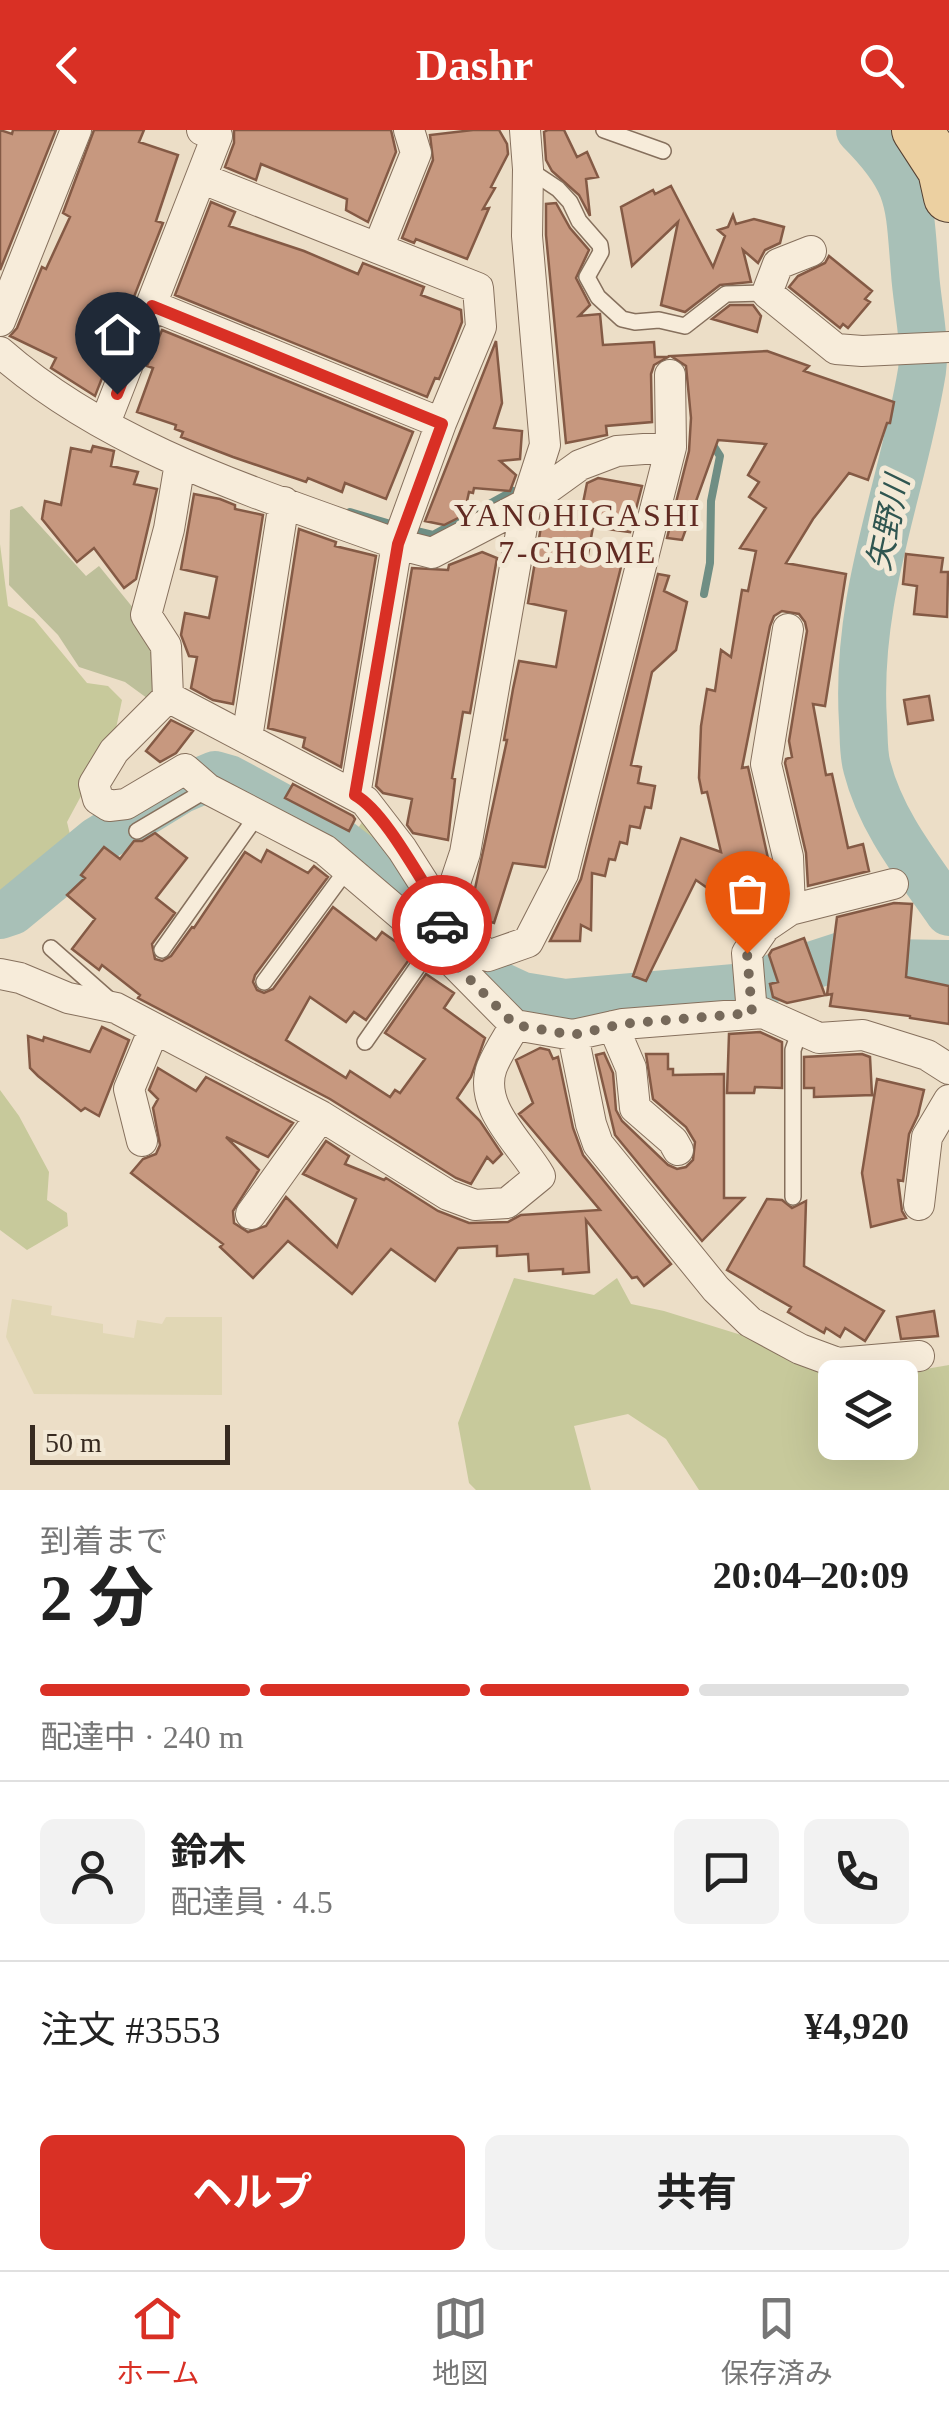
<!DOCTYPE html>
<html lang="ja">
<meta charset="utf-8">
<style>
:root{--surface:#fff;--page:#f2f2f2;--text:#222;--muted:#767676;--line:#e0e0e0;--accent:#d93025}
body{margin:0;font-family:"Times New Roman","Noto Sans JP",serif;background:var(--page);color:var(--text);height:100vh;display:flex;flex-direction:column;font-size:38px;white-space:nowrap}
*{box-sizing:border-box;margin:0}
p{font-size:32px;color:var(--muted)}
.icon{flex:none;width:55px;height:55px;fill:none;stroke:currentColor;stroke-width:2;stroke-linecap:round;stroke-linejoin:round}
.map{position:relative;height:1360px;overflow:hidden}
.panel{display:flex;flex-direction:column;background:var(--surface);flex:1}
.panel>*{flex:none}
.buttons{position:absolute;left:818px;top:1230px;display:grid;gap:20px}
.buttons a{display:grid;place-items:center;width:100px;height:100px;border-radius:15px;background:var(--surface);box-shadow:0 10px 40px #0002;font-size:50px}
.scale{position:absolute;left:30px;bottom:25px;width:200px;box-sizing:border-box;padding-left:10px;border:5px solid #372a20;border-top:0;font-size:28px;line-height:35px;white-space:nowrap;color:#372a20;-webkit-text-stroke:8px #f3e9d6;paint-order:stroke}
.pin{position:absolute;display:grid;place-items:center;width:85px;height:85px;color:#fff;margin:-102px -42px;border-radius:50% 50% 50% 0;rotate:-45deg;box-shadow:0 0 10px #0007}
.pin .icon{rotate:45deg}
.courier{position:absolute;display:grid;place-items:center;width:100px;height:100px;margin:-50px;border:8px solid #d93025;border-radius:50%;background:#fff;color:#222;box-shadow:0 2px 12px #0007}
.headline em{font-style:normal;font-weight:700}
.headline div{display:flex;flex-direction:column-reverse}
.headline{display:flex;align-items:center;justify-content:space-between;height:170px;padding:0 40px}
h1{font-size:65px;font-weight:700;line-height:75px}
.bar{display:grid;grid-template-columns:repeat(4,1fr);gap:15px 10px;align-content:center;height:120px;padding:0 40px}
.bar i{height:12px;border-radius:8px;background:var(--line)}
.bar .on{background:var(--accent)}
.bar p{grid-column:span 4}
.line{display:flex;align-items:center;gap:25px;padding:0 40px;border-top:2px solid var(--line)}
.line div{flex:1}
.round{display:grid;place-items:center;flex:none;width:105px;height:105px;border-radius:15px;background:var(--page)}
.primary-button{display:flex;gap:20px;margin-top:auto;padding:20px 40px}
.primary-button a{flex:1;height:115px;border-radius:15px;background:var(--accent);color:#fff;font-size:40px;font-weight:700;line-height:115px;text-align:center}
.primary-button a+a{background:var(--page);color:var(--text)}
header{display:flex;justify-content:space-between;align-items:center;height:130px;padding:0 40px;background:var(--accent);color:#fff;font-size:45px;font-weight:700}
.tabs{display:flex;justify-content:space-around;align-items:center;height:140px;border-top:2px solid var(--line);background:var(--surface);font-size:28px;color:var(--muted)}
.tabs a{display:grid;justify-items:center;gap:5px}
.tabs .on{color:var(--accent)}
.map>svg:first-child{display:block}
.farmland{fill:#e1d7b5}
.green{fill:#c7c99b;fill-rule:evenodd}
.cemetery{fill:#bdbf9a}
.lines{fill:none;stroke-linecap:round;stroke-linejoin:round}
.stream{stroke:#6f8e84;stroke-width:8}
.river{stroke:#a8c0b7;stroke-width:48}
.building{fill:#c7987f;stroke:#845a45;stroke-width:2.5}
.service-casing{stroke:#86705d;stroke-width:18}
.minor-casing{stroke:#86705d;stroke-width:32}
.primary-casing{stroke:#543f31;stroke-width:52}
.service{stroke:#f7ecda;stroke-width:15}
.minor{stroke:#f7ecda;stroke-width:30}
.primary{stroke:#ecd0a1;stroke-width:50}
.done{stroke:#76695a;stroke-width:10;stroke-dasharray:0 18}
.route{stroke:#d93025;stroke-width:12}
.labels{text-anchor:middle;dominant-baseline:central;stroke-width:10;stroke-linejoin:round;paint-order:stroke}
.neighbourhood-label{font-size:32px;letter-spacing:2.5px;fill:#612b22;stroke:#f3e9d6}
.water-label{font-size:32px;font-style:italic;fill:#305651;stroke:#f3e9d6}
</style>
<header><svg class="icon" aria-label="back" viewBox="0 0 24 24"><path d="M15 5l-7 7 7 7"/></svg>Dashr<svg class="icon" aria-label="search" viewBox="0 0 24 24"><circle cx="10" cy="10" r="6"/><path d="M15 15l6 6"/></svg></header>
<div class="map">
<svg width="949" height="1360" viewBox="0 0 949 1360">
<rect width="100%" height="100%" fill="#ecdec7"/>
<path class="farmland" d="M12,1169L52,1176L51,1185L103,1194V1203L134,1208L137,1190L162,1194L166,1187H222V1265L34,1264L6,1207Z"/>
<path class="green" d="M0,414L8,476L34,489L87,553L108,556L122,570L115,603L67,692L73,717L60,735L63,756L50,768L30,774L22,790L0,791Z
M365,688L421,768L349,711Z
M0,960L19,986L49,1042L47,1070L67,1083L68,1096L27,1120L0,1100Z
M514,1148L594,1165L617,1148L631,1174L664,1181L751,1208L914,1241L949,1235V1360H699L666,1309L628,1284L574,1296L591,1360H476L469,1353L458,1293ZM835,1248H900V1312H835Z"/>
<path class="cemetery" d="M22,376L86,446L99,436L138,484L164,538L151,571L125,552L79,537L58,505L9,455L10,380Z"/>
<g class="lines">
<path class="stream" d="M350,382L394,395
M408,399L433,405L513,361
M704,464L710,433L711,371L720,326L711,312"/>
<path class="river" d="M860,0C913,53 909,72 915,143C917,174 926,211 922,241C902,363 855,464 863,592C864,606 863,623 867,637C881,692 917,736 949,782
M0,785L12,781L97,711L180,660L215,645L229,649L325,701L360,728L492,852L522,866L565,873L735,858
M764,851L844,825L885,833L949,834"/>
</g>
<path class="building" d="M0,0L12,4L13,0H56L0,140Z
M94,0H144L139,12L178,25L156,91L163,93L95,266L51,238L56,228L10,206L17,198L42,137L46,139L70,87L63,83Z
M234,0H391L396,22L368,92L346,80L347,69L261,34L256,50L225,37L234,13Z
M473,0H499L507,14L508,24L491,57L495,58L483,79L489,78L467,129L416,109L414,113L402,108L433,30L430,5Z
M548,0H564L577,27L587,22L598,47L586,49L590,86L579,65L552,41L546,30L544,2Z
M671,56L713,137L725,106L718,100L728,97L733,85L736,94L754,89L784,97L780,113L765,120L758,133L743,120L751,152L720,155L685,182L661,175L678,92L632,136L621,77L653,60L655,64Z
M211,72L235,82L229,96L304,121L358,144L363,133L424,157L421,165L461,180L462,192L455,210L439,249L435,248L427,267L175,165Z
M556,73L570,98L589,120L576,148L590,175L579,186L600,184L603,215L654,212L655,227H668L654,235L651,244L652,292L606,296L607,305L566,313L546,105V74Z
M829,126L872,161L865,169L870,172L848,198L843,194L840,198L789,157L798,146L825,133Z
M730,175H753L761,186L757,202L712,189Z
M162,200L413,302L386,369L345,353L342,362L308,348L306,352L233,327L181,307L183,302L175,299L176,295L137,282L153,238L147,236Z
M496,211L502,273L494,298L522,301L520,329L500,331L516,345L510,361L474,358L473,363L469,362L464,385L444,395L425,391Z
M767,221L809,236L804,241L894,272L890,293H887L868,350L849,343L813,389L786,433L846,444L825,576L813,574L826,645L832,644L848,718L863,714L869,741L808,756L806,723L785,633L786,629L792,627L789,611L807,501L805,492L799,484L782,481L774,486L770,496L742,638L748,637L769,733L724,741L753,762L740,781L696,750L646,851L633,846L681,708L721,722L707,662L702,663L699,648L701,596L707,559L715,561L721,520L731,527L742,460L748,461L756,421L740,418L766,378L749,367L759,352L748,345L766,314L718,310L682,410L667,408L689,321L691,288L686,236L671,226Z
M93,316L114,321L111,336L138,342L134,354L157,359L136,449L124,458L94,418L77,432L42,389L45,371L61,375L71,318L91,322Z
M598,348L642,356L630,402L593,397L587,430L621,437L545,737L513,733L494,793L474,787L470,782L507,610H504L513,559L519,531L556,537L566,481L528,473L543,385L558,374L582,378L587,353Z
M194,364L220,369L235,375V379L263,385L233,574L213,570L191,558L197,527L189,526L181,505L185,483L209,488L217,447L181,439Z
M299,399L336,412L335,416L376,426L341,637L303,617L305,608L268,598Z
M482,422L497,428L470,583L463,582L452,648L455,649L448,710L413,703L407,695L412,669L383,663L376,656L412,438L448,440L449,435Z
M906,424L943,428L941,442H948L947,487L914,484L917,456L903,454Z
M658,444L669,446L664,461L687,472L676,520L652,542L631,635L641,637L638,653L655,656L651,678L645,677L640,698L630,696L627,714L620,712L615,730L609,729L605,746L592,743L591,800L581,795L580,811H550L581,749Z
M929,566L933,590L908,594L904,570Z
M171,590L193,601L176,623L160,632L146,621Z
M293,654L353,686L355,689L349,701L285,668Z
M155,703L187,728L156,768L175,783L152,814L155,829L162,831L171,826L192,797L194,798L245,722L261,732L267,720L308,743L314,736L328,747L255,845L253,852L257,860L264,863L273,859L333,777L376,810L382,802L413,824L366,890L354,882L346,892L310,867L286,910L346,948L350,941L390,967L395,960L400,963L425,929L385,903L426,844L454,863L444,878L485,908L471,947L457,968L480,991L502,1024L493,1033L487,1027L471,1054L456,1048L330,969L138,868L140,865L102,835L99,840L72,819L95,789L67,765L85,748L81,745L104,717L120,729L134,711H142Z
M894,773L912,774L906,847L949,856V894L910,888V886L830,876L832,864L827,865L837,787Z
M804,808L825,865L787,873L773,867L770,854L778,852L769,825L772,820Z
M102,897L129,910L99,986L85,978L81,981L38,946L30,938L28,906L43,911L44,907L90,922Z
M760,902L782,912V958L755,957L754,963H727L729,904Z
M540,918L549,920L553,929L558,927L573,998L583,1025L671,1134L644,1156L637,1147L632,1148L586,1090L589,1142L563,1144V1139L529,1141L528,1124L497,1126V1116L458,1118L435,1151L391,1119L352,1164L288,1111L253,1148L220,1117L223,1114L131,1043L143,1029L156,1024L160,1015L153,978L158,969L149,960L158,938L196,961L206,947L293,993L268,1027L226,1007L259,1040L233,1081L234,1093L248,1102L266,1096L286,1067L337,1117L356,1069L303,1044L326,1011L349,1026L345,1034L384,1050L386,1048L438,1081L469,1093L508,1092L521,1085L600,1080L519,984L533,973L516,930Z
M604,923L613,943L616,980L622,991L668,1035L677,1039L686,1037L693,1030L695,1012L686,997L653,969L646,924H668V939H673V945L724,944V1068H744L702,1111L615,1005L596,925Z
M862,924L870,927L872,965L814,967V958H804V927Z
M877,949L924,960L918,985L909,1004L903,1051L898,1050L902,1081L906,1088L871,1097L862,1043Z
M767,1069L782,1070L792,1078L806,1071L804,1136L884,1181L865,1211L845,1198L840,1207L826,1198L824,1203L788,1182L791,1177L727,1140Z
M934,1181L938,1206L901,1209L897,1187Z"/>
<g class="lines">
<defs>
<path id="service" d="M604,0L663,21
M528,39L558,59L570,72L579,91L600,115L601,122L587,147L598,167L622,189L635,192L659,190L685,196L726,164L767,163
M137,701L208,659
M51,818L111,871
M162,820L256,687
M264,852L348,738
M365,912L434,813
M793,1067V920L800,900"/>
<path id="minor" d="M203,49L478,158L481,197L441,293
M378,118L416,23L409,0
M811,121L778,134L767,163L836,219L862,221L949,217
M153,176L441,293L397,414L355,665
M0,191L76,0
M0,222C112,320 260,364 397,414L432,423L526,374L580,335L617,321L671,317
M105,293L217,6L202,0
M180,333L169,399L146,485L166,516L168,567L114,621L94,654L98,669L109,676L126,674L185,639L208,659L325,720L434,813L515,895L573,905L623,894L763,883L819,908L863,905L927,925L949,939
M788,499L766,634L788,727L790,780
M168,567L365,671L402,719L446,788L488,826L528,812L563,744L671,317L670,245
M247,608L284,372
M439,801L465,723L526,374L545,315L527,106L528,39L525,0
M0,844L20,848L68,868L116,878L321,986L448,1065L475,1075L507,1073L540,1046C522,1014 477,977 492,937C498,922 507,909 515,895
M752,883L747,823L765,797L790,780L893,754
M613,896L631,938L635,978L673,1011L678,1020
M573,905L591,994L598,1014L716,1159L750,1192L800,1219L838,1233L919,1226
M142,1011L129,959L154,899
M919,1075L927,1007L949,970
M251,1084L321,986"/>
<path id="primary" d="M917,0L943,40L949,67"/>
</defs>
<use href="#service" class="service-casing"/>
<use href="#minor" class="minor-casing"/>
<use href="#primary" class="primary-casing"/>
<use href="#service" class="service"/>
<use href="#minor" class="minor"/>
<use href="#primary" class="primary"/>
</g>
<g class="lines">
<path class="done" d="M442,795L434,813L515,895L573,905L622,894L752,883L747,823"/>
<path class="route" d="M117,264L152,176L442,294L398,414L355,665C387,683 423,756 446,788L442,795"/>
</g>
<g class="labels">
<g class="neighbourhood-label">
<text x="578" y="385">YANOHIGASHI<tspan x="578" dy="37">7-CHOME</tspan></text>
</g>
<g class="water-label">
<text transform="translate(888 393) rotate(-78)">矢野川</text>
</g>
</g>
</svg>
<div class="buttons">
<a><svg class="icon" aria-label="layers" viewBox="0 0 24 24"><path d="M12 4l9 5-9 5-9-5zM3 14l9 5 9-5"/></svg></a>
</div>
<div class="scale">50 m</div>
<div class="pin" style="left:747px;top:823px;background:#ea580c"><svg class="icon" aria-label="bag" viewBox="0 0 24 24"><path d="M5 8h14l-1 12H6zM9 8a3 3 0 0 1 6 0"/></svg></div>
<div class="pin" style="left:117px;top:264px;background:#1f2937"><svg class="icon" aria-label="home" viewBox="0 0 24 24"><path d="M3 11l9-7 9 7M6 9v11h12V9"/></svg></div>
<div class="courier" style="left:442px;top:795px"><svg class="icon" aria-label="car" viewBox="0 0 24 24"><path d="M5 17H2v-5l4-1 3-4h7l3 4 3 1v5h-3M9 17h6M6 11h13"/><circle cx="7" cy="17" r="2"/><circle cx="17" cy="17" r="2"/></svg></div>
</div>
<section class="panel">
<div class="headline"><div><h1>2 分</h1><p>到着まで</p></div><em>20:04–20:09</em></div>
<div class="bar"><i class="on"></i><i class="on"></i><i class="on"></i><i></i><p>配達中 · 240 m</p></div>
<div class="line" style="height:180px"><a class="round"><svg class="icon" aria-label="person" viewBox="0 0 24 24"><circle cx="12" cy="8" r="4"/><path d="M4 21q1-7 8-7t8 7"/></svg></a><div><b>鈴木</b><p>配達員 · 4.5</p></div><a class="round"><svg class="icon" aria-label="chat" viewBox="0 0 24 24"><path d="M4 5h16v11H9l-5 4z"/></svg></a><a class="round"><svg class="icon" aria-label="phone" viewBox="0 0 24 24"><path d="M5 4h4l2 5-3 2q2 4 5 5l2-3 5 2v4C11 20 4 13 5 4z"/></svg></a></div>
<div class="line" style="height:130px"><div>注文 #3553</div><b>¥4,920</b></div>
<div class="primary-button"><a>ヘルプ</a><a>共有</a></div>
</section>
<nav class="tabs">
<a class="on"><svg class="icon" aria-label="home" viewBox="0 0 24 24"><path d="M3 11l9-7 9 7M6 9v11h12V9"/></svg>ホーム</a>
<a><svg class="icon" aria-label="map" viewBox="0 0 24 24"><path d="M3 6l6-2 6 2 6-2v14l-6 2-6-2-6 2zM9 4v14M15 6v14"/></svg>地図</a>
<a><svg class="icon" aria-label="saved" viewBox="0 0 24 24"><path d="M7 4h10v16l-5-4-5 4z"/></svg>保存済み</a>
</nav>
